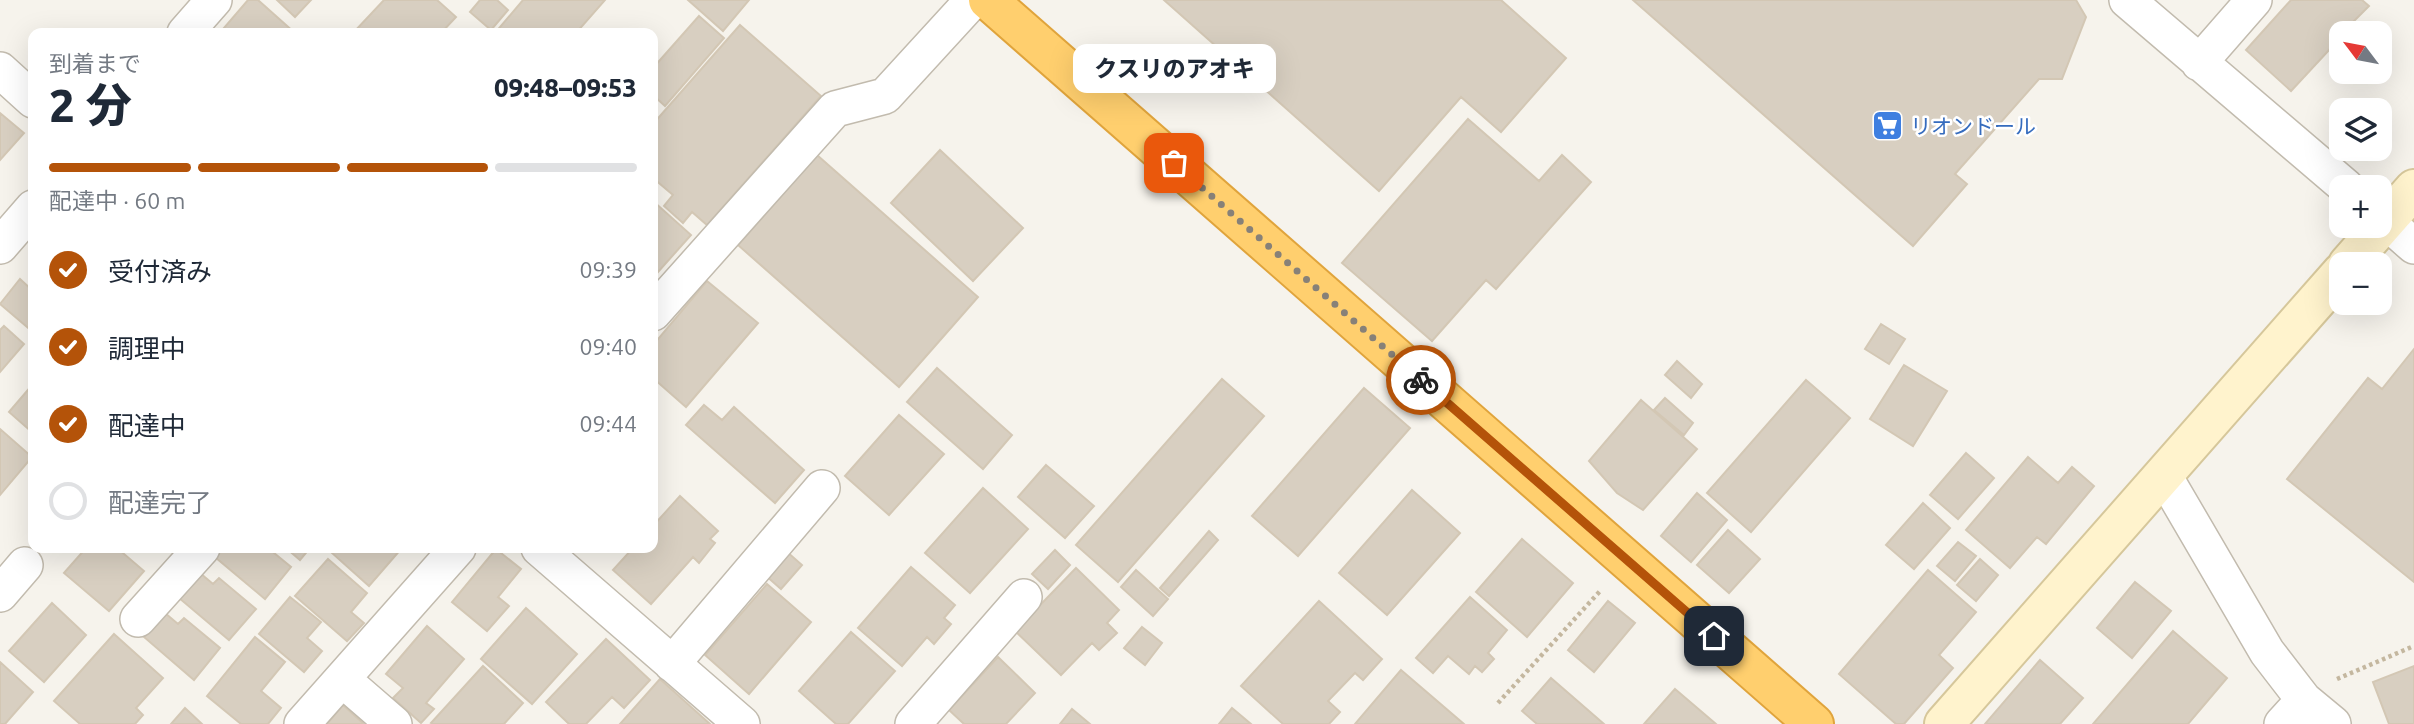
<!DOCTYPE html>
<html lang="ja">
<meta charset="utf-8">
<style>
:root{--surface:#fff;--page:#f2f2f3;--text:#1f2937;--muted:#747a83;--line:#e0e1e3;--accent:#b45309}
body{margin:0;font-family:Ubuntu,"Noto Sans JP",sans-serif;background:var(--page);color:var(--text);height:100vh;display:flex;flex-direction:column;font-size:26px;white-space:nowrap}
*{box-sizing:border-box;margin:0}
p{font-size:23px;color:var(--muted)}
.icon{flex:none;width:38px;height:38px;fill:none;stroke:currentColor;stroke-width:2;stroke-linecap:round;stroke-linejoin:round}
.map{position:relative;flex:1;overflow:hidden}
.details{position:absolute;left:28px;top:28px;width:630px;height:525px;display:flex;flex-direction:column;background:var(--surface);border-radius:14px;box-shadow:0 7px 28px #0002}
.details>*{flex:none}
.needle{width:46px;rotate:302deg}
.tools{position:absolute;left:2329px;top:21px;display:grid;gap:14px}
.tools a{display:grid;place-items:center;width:63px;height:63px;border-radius:14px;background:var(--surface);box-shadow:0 7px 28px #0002;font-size:35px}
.pin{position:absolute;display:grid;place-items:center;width:60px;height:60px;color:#fff;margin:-30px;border-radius:14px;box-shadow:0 4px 10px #0006}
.courier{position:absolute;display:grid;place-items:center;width:70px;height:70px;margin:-35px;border:5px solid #b45309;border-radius:50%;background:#fff;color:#222;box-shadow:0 2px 9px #0007}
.bubble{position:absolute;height:49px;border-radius:14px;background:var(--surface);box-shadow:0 7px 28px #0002;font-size:23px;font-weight:800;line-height:49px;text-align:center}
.head em{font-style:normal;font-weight:800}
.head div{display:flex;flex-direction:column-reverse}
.head{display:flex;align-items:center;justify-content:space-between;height:119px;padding:0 21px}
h1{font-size:46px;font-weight:800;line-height:52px}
.bar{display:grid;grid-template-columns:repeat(4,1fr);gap:10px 7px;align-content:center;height:84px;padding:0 21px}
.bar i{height:9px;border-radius:5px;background:var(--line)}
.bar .current{background:var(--accent)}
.bar p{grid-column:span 4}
ol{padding:0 21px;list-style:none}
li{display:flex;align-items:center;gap:21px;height:77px}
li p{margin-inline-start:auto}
li .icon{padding:7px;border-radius:50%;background:var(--accent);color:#fff;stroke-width:4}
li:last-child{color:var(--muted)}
li i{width:38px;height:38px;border:4px solid var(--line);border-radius:50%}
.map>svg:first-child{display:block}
.building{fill:#d8cfc1;stroke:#d3c7b4;stroke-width:2}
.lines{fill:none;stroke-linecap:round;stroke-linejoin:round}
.street-casing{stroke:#c2bbae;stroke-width:38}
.secondary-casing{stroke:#d6c79b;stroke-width:42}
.highway-casing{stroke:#e0a43c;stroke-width:42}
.path{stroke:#c4b79f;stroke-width:4.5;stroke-dasharray:3.5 3.5;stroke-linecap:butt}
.street{stroke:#fff;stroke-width:35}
.secondary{stroke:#fff3cd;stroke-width:38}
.highway{stroke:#ffcf6e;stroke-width:38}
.done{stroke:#878178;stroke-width:7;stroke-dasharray:0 12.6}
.route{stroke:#b45309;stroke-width:9}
.labels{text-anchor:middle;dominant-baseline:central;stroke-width:5;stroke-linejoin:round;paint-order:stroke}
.shop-label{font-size:21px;fill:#366cbe;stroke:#fff;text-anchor:start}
</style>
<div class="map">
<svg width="2414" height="724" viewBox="0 0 2414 724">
<rect width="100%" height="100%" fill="#f6f3ec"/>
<path class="building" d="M248,0H258L295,33H228L223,29Z
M277,0H311L295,17Z
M384,0H437L456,17L441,33H353Z
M480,0H497L508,10L491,30L470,12Z
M523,0H605L576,33H495Z
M688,0H749L723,31Z
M1164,0H1501L1566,58L1501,132L1461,97L1379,191Z
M1633,0H2076L2086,17L2062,79H2039L1955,174L1967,184L1913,246Z
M2291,0H2362L2369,6L2342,33V36L2291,91L2246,50Z
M699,16L724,38L665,106L653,95V68Z
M740,25L821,96L707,225L692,212L683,223L664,206L673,195L653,178V124Z
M0,113L24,133L0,160Z
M1468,119L1539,181L1562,155L1591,182L1496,289L1486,280L1432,341L1342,263Z
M940,150L1023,228L973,281L891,203Z
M817,155L978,297L899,387L738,245Z
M653,201L691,235L658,272L653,267Z
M20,279L33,291V332L0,304Z
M707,281L758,323L686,407L653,378V345Z
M1881,324L1905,339L1889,364L1865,349Z
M4,326L24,344L0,372V330Z
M2414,349V582L2287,479L2368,378L2382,389Z
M1677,361L1702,384L1691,398L1665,375Z
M1904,365L1947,391L1913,446L1870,419Z
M937,368L1012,435L983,469L907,402Z
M1222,379L1264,416L1118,582L1076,545Z
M1806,380L1850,418L1751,532L1707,493Z
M33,384V433L9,412Z
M1364,388L1410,428L1298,556L1252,516Z
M1665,398L1693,423L1684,435L1654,410Z
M1641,400L1697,449L1643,510L1617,493L1589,461Z
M704,405L722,420L734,407L804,470L775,503L686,425Z
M899,415L944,454L889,515L845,476Z
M0,429L32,457L0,495Z
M1966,453L1994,478L1958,519L1930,495Z
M2028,457L2058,483L2072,467L2094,486L2046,544L2037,537L2010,568L1966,530Z
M1046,465L1094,506L1065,538L1018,497Z
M983,488L1028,529L970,593L925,553Z
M1412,490L1460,533L1387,615L1339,573Z
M1697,493L1727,520L1691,562L1661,536Z
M680,496L718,531L710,539L715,543L699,563L693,557L651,604L613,570L633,548H653V526Z
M1923,503L1950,528L1914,569L1886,545Z
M1728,530L1760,559L1729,593L1697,565Z
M1209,531L1218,540L1169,596L1160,588Z
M1522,539L1573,583L1527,637L1476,592Z
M1958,542L1976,556L1955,581L1937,566Z
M86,548H117L144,571L109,611L64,573Z
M222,548H268L291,567L265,599L215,557Z
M286,548H310L300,560Z
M336,548H402L369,586L332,553Z
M496,549L521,569L498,597L509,606L487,631L452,602Z
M1055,550L1070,565L1048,589L1032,574Z
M786,551L802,565L781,589L765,575Z
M328,559L367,593L351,612L364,623L347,641L295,596Z
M1980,559L1998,575L1976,601L1957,585Z
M911,567L955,605L944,618L951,624L934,644L927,637L902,666L858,628Z
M1076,568L1119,610L1107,623L1117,633L1099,650L1092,643L1061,675L1015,631Z
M1136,570L1168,599L1153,616L1121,587Z
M1928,570L1976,612L1939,655L1953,668L1904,724H1896L1839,674Z
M200,573L213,584L219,578L256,609L229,640L179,598Z
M2135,582L2171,611L2132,658L2097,628Z
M767,584L811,622L749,694L705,655Z
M290,597L321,622L307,638L322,651L304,672L259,634Z
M1470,597L1507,630L1488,653L1494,659L1482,672L1475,666L1469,674L1448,656L1433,673L1416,658Z
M1319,601L1382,659L1363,680L1355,673L1328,701L1340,712L1329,724H1283L1241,686Z
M1608,601L1635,623L1594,672L1568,650Z
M52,603L86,635L44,682L9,651Z
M526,608L577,654L532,704L481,659Z
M165,613L178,624L184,618L220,648L194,680L144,637Z
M427,626L464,659L426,703L434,709L421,723L393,698L403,688L386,674Z
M1142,627L1162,643L1145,665L1124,648Z
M2173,631L2227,678L2188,724H2093Z
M851,632L895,671L848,724H836L799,691Z
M114,634L163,678L136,708L143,715L135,724H80L54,701Z
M255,637L285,662L261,691L281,708L268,724H241L207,696Z
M606,639L650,680L624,708L612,697L586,724H569L546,702Z
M998,657L1035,693L1006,724H964L949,710Z
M2040,660L2083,698L2060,724H1985Z
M0,662L33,692L5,724H0Z
M483,666L523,703L504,724H433L431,723Z
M2414,666V724H2389L2373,682Z
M1401,670L1464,724H1355Z
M1551,678L1604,724H1537L1522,711Z
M660,679L710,724H620Z
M1675,689L1716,724H1644Z
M343,705L364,724H327Z
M185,708L202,724H171Z
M1232,708L1251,724H1219Z
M1072,709L1090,724H1060Z"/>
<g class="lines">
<defs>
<path id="street" d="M2127,0L2346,187
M185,33L214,0
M2199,63L2254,0
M0,70L33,100
M2380,216L2414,246
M0,246L33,208
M653,313L835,109L885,96L973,0
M2163,474L2267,652L2304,700L2333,724
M539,548L742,724
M0,594L25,565
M138,619L202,548
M672,664L822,488
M342,679L394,724
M302,724L458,548
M913,724L1024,597
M2282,724L2304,700"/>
<path id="secondary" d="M2348,264L2414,189
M1944,724L2342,272"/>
<path id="highway" d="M988,0L1814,724"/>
</defs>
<use href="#street" class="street-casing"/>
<use href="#secondary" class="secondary-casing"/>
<use href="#highway" class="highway-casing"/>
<path class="path" d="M2337,679L2414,646
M1498,703L1601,590"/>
<use href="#street" class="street"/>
<use href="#secondary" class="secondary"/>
<use href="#highway" class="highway"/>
</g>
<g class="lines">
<path class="done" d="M1174,163L1421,380"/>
<path class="route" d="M1421,380L1714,636"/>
</g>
<defs>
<symbol id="supermarket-square" viewBox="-11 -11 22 22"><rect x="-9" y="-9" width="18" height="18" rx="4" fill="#3f7fe0" stroke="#fff"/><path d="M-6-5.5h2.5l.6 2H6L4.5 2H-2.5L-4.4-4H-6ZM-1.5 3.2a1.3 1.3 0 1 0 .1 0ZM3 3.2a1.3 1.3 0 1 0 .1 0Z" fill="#fff"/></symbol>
</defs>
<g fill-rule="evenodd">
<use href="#supermarket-square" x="1870" y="108" width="35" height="35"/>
</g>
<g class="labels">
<g class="shop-label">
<text x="1910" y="126">リオンドール</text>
</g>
</g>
</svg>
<div class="tools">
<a><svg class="needle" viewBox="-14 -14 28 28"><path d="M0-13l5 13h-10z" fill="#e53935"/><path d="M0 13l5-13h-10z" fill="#747a83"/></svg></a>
<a><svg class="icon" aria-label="layers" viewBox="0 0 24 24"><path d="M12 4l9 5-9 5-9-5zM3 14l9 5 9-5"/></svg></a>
<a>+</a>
<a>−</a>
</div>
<div class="pin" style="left:1174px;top:163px;background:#ea580c"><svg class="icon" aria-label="bag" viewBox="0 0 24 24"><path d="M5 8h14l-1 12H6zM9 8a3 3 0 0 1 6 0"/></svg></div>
<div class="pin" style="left:1714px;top:636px;background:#1f2937"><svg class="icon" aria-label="home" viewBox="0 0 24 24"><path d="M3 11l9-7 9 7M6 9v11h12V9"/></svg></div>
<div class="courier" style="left:1421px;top:380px"><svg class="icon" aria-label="bike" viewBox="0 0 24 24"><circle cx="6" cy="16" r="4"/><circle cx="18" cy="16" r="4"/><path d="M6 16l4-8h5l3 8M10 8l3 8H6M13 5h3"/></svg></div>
<div class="bubble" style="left:1073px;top:44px;width:203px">クスリのアオキ</div>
<section class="details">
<div class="head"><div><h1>2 分</h1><p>到着まで</p></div><em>09:48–09:53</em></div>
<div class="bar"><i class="current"></i><i class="current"></i><i class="current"></i><i></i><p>配達中 · 60 m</p></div>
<ol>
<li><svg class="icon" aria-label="check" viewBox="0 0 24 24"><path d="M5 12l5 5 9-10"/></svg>受付済み<p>09:39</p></li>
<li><svg class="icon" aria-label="check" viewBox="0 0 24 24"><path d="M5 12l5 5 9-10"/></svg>調理中<p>09:40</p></li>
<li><svg class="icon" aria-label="check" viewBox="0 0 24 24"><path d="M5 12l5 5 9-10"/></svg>配達中<p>09:44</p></li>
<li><i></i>配達完了</li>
</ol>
</section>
</div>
